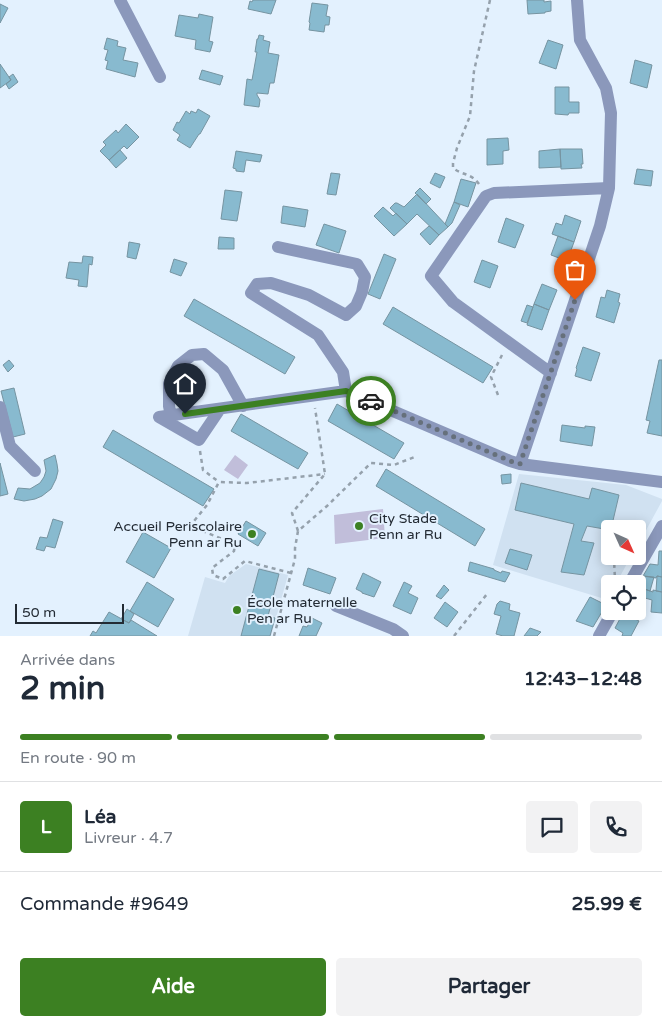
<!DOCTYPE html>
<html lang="fr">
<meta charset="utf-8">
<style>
:root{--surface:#fff;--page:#f2f2f3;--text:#1f2937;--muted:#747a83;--line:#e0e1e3;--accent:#3c8022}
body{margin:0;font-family:"Varela Round",sans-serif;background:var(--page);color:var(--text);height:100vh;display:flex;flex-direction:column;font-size:19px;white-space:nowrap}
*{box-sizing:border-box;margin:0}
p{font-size:16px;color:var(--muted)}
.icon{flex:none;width:28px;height:28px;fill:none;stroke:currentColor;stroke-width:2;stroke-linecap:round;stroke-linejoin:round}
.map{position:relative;height:636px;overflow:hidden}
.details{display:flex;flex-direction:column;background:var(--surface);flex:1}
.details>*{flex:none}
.needle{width:32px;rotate:135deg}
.buttons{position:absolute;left:601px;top:520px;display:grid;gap:10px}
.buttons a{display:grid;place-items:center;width:45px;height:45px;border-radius:5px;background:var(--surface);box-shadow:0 2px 12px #0003;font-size:25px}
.scale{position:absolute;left:15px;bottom:12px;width:109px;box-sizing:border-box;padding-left:5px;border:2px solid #232b34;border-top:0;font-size:14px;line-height:18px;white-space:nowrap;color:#232b34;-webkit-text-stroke:4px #e3f1fe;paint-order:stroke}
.pin{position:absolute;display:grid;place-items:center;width:42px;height:42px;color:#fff;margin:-51px -21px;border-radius:50% 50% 50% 0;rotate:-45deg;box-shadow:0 0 5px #0007}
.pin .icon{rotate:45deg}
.courier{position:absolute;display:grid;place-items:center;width:50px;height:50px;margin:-25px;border:4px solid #3c8022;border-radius:50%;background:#fff;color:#222;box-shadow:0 1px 6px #0007}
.headline em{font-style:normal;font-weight:700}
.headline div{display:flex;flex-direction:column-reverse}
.headline{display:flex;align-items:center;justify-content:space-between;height:85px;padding:0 20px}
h1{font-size:32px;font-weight:700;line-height:38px}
.bar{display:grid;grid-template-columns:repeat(4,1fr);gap:8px 5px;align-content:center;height:60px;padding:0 20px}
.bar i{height:6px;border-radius:4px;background:var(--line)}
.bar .on{background:var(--accent)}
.bar p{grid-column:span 4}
.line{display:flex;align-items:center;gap:12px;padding:0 20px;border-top:1px solid var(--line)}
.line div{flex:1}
.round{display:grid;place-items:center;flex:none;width:52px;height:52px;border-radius:5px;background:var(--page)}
.cta{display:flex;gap:10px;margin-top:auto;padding:10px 20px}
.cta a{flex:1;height:58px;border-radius:5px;background:var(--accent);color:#fff;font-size:20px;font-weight:700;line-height:58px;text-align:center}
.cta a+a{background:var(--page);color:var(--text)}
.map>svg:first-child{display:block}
.built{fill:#d0e1f1}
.green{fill:#c1beda}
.building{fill:#88bacf;stroke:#7694a1}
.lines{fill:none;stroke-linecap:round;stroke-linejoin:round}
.path{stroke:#95a1ac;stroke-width:2.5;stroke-dasharray:4 4;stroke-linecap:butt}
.minor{stroke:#8b98bb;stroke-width:12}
.done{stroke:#66707b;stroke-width:5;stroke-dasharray:0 9}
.route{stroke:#3c8022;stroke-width:6}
.poi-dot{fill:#3c8022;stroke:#e3f1fe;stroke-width:2}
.labels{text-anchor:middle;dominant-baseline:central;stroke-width:4;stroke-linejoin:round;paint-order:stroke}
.poi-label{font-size:14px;fill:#232b34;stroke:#e3f1fe;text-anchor:start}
</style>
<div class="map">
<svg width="662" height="636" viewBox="0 0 662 636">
<rect width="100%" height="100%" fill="#e3f1fe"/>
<path class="built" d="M519,474L626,485L662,499V501L638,545V529H610V556H631L616,584H610V595L608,600L493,565Z
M246,564L288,575L271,636H188L205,577L225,583L229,576Z"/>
<path class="green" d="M235,455L248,465L238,479L224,470Z
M383,509L385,538L335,544L334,515Z"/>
<path class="building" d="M253,0H276L271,14L248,9L250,1L252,2Z
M527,0H544V2L551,1V11L545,12V13L528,14Z
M312,3L328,5L326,16L330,17L329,25H325L324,32L309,30L310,23L309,22Z
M0,4L8,8L0,23Z
M199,14L213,17L209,41L213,42L210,52L195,49L196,40L175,36L179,15L198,18Z
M259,35L264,36L263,40L270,42L268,53L279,55L274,83H270L268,94L257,93V95L260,100L259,107L244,105L247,79L252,80L257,52H255L257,39H258Z
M107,38L118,41L117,46L126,48L123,60L138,63L135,77L106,69L108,61L105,60L108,50L104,49Z
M548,40L563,45L556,69L539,63Z
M635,60L652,65L647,88L630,83Z
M0,64L11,80L0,88Z
M202,70L223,76L220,85L199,79Z
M13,74L18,82L9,89L6,84L11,80L9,77Z
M555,87H569V102H579V113H569L568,115L555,114Z
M198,109L210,116L200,134H199L190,148L177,140L180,135L173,130L177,122L179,123L186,111L190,114L191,111L196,113Z
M126,124L139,137L127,149L124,146L109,160L100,151L106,145L103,142L116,130L118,133Z
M508,138L509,150L503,151V164L487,165V139Z
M560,149L561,167L539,168V151Z
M560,149H582L583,164H581L582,168L561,169Z
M120,150L127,158L116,168L109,160Z
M236,151L262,155L260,162L246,160L244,172L236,171V169L233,168Z
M637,169L653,171L651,186L634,184Z
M331,173L340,174L336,195L327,194Z
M435,173L445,177L440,188L430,183Z
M461,179L476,183L468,207L454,202Z
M420,188L431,199L426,204L415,193Z
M225,190L242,192L237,221L221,219Z
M417,194L448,227L439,235L417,214L407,224L390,208L395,203H397L404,207Z
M454,202L460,205L452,223L448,227L445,224Z
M283,206L308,210L305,227L281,223Z
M383,207L393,216L396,213L407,224L394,236L374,216Z
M565,215L581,221L574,242L552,234L556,223L562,225Z
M506,218L524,225L515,248L498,242Z
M324,224L346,231L339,253L316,245Z
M429,226L439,235L430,245L420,234Z
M558,236L574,242L567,261L551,255Z
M219,237L234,238V249H218Z
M129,242L140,244L136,259L127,257Z
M384,254L396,259L380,299L368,294Z
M83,256L93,257L92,265L89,264L87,287L78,286L79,280L66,278L69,262L82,263Z
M174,259L187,263L181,276L170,272Z
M482,260L498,266L490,288L474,282Z
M542,284L557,290L549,310L534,304Z
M607,290L620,294L618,302L620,303L614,323L596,317L601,297L605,298Z
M194,299L295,357L285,374L184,316Z
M534,304L549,310L542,330L527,325Z
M527,305L533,307L527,323L521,321Z
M393,307L493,367L483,383L383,324Z
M583,347L600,353L591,381L575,376L577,369L576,368Z
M9,360L14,366L8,372L3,365Z
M659,360H662V436L647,433L650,421L646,420Z
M14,388L25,434L13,437L1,391Z
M337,404L404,443L394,459L328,421Z
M241,414L308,453L298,469L231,431Z
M562,425L585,428V426L595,427L592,446L560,441Z
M113,430L214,489L203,506L103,447Z
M55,455L57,464L58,471L56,479L51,489L42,496L35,499L24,501L14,499L18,488L30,489L40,483L44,477L46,471L44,460Z
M0,463L8,494L0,496Z
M386,469L485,529L475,546L376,486Z
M511,474V483L502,484L501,475Z
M521,483L589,499L592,488L619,495L611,529H610V530L587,526L581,541L594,543L584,575L561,572L574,524L515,510Z
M53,519L63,522L55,548L46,546L44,551L36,549L40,537L47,538Z
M246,521L266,533L258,546L238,534Z
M143,532L171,548L154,578L126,562Z
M510,549L532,555L527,570L505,563Z
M659,551H662V577L657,576L656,578L643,576L650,564L658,565Z
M470,562L494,569V570L501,573L502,571L510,573L505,582L468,571Z
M308,568L336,578L330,594L303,585Z
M259,569L279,574L268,616L275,618L270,636H241Z
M363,573L381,582L374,597L362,593V592L356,589Z
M643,576L654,577L650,591L639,587Z
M657,576L662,577V592L656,591Z
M147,582L174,599L158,627L130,611Z
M404,582L412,586L408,593L418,598L411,614L393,606Z
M444,585L449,590L441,599L436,596Z
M639,587L653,592V590L662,592V613L651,612L652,600L638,596V588Z
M590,597L606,605L593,627L576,621Z
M500,601L510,604L509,610L520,613L514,636H503L496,634L501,616L494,614L497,604Z
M445,602L458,612L447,627L434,618Z
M127,609L134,614L129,623L121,619Z
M109,612L129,623L131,620L157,636H90L93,631L96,633Z
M623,613L639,621L631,636H622L623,633L615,628Z
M312,618L322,623L316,636H299L303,626L307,627Z
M530,628L541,632L537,636H524Z"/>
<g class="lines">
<path class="path" d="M479,184C470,172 463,176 453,168V163L457,148L470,116L474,71L490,0
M498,395L491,377L502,355
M200,451L203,470L219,482
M298,531L292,513L325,474L315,408
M615,556L614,559L615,580
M291,573L245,561L223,579L213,575L212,568L234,551L235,544L190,526L207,505L219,482L247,483L325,474
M274,636L295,559V548L298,531L327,506L371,463L394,465L417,456
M454,636L487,594"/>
<path class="minor" d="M120,0L160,77
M577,0L580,40L606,88L611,113L609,188
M278,247L357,264L365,277L362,292L356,306L346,315L309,295L271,283L257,284L251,293L318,335L343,372L346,391
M0,407L10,446L35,471
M220,409L199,440L159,417L346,391L510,461L520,464L662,482
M171,416L169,406V384L178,366L192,355L204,354L223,370L243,406
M520,464L600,226L609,188L494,193L486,196L431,276L453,302L551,373
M629,584L662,526
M336,606L393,629L403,636
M599,636L613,611"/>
</g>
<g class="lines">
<path class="done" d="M371,401L510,461L520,464L575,300"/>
<path class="route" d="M185,414L346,391L371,401"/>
</g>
<g class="poi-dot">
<circle cx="359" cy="526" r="5"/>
<circle cx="252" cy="534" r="5"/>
<circle cx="237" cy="610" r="5"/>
</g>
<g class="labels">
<g class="poi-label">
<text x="369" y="518">City Stade<tspan x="369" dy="16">Penn ar Ru</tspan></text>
<text x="242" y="526" text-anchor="end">Accueil Periscolaire<tspan x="242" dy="16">Penn ar Ru</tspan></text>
<text x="247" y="602">École maternelle<tspan x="247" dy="16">Pen ar Ru</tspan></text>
</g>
</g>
</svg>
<div class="buttons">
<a><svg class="needle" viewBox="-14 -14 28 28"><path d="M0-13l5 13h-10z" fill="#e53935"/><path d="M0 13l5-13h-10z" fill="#747a83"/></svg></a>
<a><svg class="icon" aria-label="locate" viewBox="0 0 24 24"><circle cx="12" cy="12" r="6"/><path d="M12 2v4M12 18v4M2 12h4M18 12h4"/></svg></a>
</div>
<div class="scale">50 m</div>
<div class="pin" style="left:575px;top:300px;background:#ea580c"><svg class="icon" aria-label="bag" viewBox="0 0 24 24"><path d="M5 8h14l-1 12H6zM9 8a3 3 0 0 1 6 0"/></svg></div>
<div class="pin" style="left:185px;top:414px;background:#1f2937"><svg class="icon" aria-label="home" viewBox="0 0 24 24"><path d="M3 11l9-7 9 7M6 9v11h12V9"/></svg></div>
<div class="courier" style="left:371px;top:401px"><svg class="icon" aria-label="car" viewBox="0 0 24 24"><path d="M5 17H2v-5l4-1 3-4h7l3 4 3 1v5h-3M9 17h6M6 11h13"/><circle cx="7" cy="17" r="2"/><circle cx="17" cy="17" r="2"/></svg></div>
</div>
<section class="details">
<div class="headline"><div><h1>2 min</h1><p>Arrivée dans</p></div><em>12:43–12:48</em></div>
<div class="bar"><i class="on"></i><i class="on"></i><i class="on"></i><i></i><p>En route · 90 m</p></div>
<div class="line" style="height:90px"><b class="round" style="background:var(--accent);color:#fff">L</b><div><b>Léa</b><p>Livreur · 4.7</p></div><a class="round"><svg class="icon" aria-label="chat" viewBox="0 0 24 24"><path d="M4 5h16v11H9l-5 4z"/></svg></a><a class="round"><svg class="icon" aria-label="phone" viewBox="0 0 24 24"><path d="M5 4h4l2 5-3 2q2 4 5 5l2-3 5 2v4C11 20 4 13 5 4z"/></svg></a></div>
<div class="line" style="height:65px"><div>Commande #9649</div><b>25.99 €</b></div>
<div class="cta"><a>Aide</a><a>Partager</a></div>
</section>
